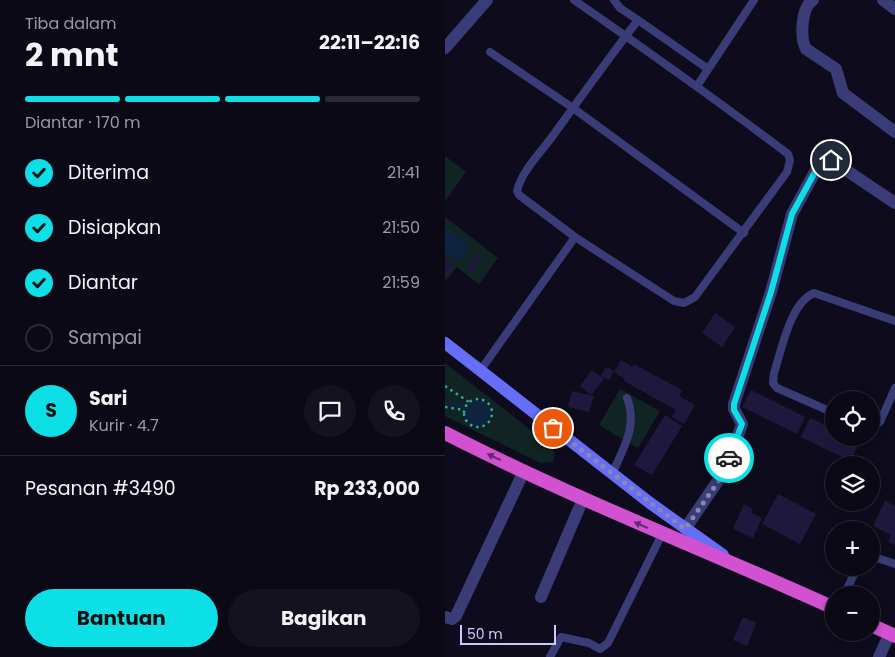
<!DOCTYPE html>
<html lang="id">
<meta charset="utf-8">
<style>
:root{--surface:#0a0915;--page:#13121e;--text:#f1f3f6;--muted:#999aa0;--line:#2a2a34;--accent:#0ce0e6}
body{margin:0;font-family:Poppins,sans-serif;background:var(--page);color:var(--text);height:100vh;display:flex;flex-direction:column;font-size:19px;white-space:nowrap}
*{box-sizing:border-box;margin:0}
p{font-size:16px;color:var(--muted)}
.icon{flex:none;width:28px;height:28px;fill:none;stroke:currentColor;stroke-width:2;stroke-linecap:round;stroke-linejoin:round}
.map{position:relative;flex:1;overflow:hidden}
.details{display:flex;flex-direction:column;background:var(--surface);width:445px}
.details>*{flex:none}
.controls{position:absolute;left:380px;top:391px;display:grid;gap:10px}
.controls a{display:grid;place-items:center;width:55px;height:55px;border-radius:50%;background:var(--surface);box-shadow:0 2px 8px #0003,0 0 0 1px var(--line);font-size:25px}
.scale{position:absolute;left:15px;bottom:12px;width:96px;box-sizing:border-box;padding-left:5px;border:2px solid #cccafc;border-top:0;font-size:14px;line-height:18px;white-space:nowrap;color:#cccafc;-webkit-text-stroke:4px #0e0c1c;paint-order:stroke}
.pin{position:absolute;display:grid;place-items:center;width:42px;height:42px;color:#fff;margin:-21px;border:2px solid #fff;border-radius:50%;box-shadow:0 1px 5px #0007}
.courier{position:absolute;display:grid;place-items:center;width:50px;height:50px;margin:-25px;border:4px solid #0ce0e6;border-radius:50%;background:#fff;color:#222;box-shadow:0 1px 6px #0007}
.headline em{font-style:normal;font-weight:700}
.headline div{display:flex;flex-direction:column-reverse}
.headline{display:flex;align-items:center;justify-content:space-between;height:85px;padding:0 25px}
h1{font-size:32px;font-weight:700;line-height:38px}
.bar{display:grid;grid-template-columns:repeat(4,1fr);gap:8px 5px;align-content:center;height:60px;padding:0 25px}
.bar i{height:6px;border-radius:4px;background:var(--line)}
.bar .current{background:var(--accent)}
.bar p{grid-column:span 4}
.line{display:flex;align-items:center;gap:12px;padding:0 25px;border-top:1px solid var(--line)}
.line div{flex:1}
.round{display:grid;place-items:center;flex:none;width:52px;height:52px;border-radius:26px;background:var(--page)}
ol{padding:0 25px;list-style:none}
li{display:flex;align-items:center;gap:15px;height:55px}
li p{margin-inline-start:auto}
li .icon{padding:5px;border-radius:50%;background:var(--accent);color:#111;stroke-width:4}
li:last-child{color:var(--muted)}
li i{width:28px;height:28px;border:2px solid var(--line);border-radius:50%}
.primary-button{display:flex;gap:10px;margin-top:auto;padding:10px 25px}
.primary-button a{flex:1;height:58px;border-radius:30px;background:var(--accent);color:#111;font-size:20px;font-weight:700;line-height:58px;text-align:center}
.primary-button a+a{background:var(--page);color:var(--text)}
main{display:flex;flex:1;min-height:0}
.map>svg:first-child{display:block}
.green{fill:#102523}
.water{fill:#0e243e}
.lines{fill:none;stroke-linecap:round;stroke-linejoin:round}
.stream{stroke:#0e243e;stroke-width:4}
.building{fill:#1e193c}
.path{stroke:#33a798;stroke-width:2.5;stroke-dasharray:2.5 4;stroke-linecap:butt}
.service{stroke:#3a3c78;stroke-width:8}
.minor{stroke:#3a3c78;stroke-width:12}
.secondary{stroke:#666df7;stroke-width:12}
.trunk{stroke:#d251d0;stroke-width:14}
.oneway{fill:#662b6d}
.done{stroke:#8a88ae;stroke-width:5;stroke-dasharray:0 9}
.route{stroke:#0ce0e6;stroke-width:6}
</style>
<main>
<section class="details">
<div class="headline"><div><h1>2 mnt</h1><p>Tiba dalam</p></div><em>22:11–22:16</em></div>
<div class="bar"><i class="current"></i><i class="current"></i><i class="current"></i><i></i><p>Diantar · 170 m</p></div>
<ol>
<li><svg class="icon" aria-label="check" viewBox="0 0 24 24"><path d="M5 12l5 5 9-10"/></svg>Diterima<p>21:41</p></li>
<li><svg class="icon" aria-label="check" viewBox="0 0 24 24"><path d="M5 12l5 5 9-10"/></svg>Disiapkan<p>21:50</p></li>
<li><svg class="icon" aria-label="check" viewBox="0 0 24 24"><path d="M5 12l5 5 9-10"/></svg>Diantar<p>21:59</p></li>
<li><i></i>Sampai</li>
</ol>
<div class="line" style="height:90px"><b class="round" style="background:var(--accent);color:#111">S</b><div><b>Sari</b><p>Kurir · 4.7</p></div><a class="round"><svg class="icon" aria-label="chat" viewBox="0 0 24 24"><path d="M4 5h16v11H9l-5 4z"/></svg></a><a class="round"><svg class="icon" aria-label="phone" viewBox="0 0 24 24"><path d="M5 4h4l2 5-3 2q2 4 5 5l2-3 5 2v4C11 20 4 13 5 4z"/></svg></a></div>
<div class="line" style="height:65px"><div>Pesanan #3490</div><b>Rp 233,000</b></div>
<div class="primary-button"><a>Bantuan</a><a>Bagikan</a></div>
</section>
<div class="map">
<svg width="450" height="657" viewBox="0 0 450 657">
<rect width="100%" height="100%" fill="#0e0c1c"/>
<path class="green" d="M0,156L21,172L0,201Z
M0,217L53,258L34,284L12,267L0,281Z
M0,363L105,445L110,453L108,462L95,463L0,416Z
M175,389L215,411L193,448L154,425Z"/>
<path class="water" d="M0,227L25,246L13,262L0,252Z
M20 413a13 13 0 1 1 26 0a13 13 0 1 1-26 0Z"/>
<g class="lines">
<path class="stream" d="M0,404L19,407"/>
</g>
<path class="building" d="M33,253L38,256L26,273L21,269Z
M0,259L9,266L0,277Z
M270,313L290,327L277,347L257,333Z
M176,360L187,367L189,364L237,390L234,396L250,405L239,424L227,417L231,410L179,381L180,379L169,372Z
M161,367L169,371L164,380L156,376Z
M147,370L159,379L146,395L135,386Z
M306,390L360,417L352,434L297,407Z
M127,391L149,396L144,412L123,407Z
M220,415L237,426L207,475L189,465Z
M365,418L389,429V438H405L415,442L405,461L356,437Z
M333,494L371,514L355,544L317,524Z
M440,501L450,506V545L443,542L446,535L428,526Z
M299,504L308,509L306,513L317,518L308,538L288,529Z
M298,617L311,623L302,646L288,640Z"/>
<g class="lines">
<path class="path" d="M0,386L24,402
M19 413a14 14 0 1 1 28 0a14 14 0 1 1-28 0Z
M0,407L19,410"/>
<path class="service" d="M129,0C201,50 273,101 343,154L345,160L342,172L250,297L239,303L229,301L130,237L74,195L72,191C77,171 95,153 107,137C135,98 164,58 193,20L175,8L169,0
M193,20L263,69
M45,52L128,108L299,233
M252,86L309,0
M35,371L130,237
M389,413L332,388L328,383L329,373C337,349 345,303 369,293L450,321
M426,426L435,422L450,388
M167,474C178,449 193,426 182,398
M426,556L450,564
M399,595L412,568
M105,657L116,637L144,643L155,649L163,643L217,534"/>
<path class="minor" d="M368,0C356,7 355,38 361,49L391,69L398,93L450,132
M438,0L450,9
M0,48L42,0
M240,529L281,469L297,424L289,409V404L326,292L347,214L376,161L386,160L450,203
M96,597L138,499
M0,617L7,619L11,616L79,471
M434,657L445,633"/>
<path class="secondary" d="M0,343L205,503L278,555"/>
<path class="trunk" d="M0,433C127,498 259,549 389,608
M426,625L450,636"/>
</g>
<defs><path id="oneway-solid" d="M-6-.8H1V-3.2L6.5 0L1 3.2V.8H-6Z" transform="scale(1.25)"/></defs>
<g class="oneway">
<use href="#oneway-solid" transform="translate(49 457) rotate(-155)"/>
<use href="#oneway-solid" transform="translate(196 525) rotate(-156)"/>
</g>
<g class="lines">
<path class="done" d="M108,428L240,529L282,469L284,458"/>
<path class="route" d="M284,458L297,424L289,410V404L326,292L347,214L376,161L386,160"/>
</g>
</svg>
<div class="controls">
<a><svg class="icon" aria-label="locate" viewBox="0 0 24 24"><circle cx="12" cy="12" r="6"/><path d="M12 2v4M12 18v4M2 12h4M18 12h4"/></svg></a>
<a><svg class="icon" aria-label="layers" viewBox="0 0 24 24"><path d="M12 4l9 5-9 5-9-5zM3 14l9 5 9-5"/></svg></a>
<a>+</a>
<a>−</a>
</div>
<div class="scale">50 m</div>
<div class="pin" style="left:108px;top:428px;background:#ea580c"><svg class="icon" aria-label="bag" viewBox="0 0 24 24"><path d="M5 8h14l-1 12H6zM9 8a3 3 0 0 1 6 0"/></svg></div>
<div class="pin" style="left:386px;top:160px;background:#1f2937"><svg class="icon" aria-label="home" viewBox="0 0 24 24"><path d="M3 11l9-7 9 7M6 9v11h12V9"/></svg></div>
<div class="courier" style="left:284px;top:458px"><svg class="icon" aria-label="car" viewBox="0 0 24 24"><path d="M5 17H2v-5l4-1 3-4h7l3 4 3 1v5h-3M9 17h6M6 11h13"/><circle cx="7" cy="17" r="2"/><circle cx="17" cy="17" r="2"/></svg></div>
</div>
</main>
